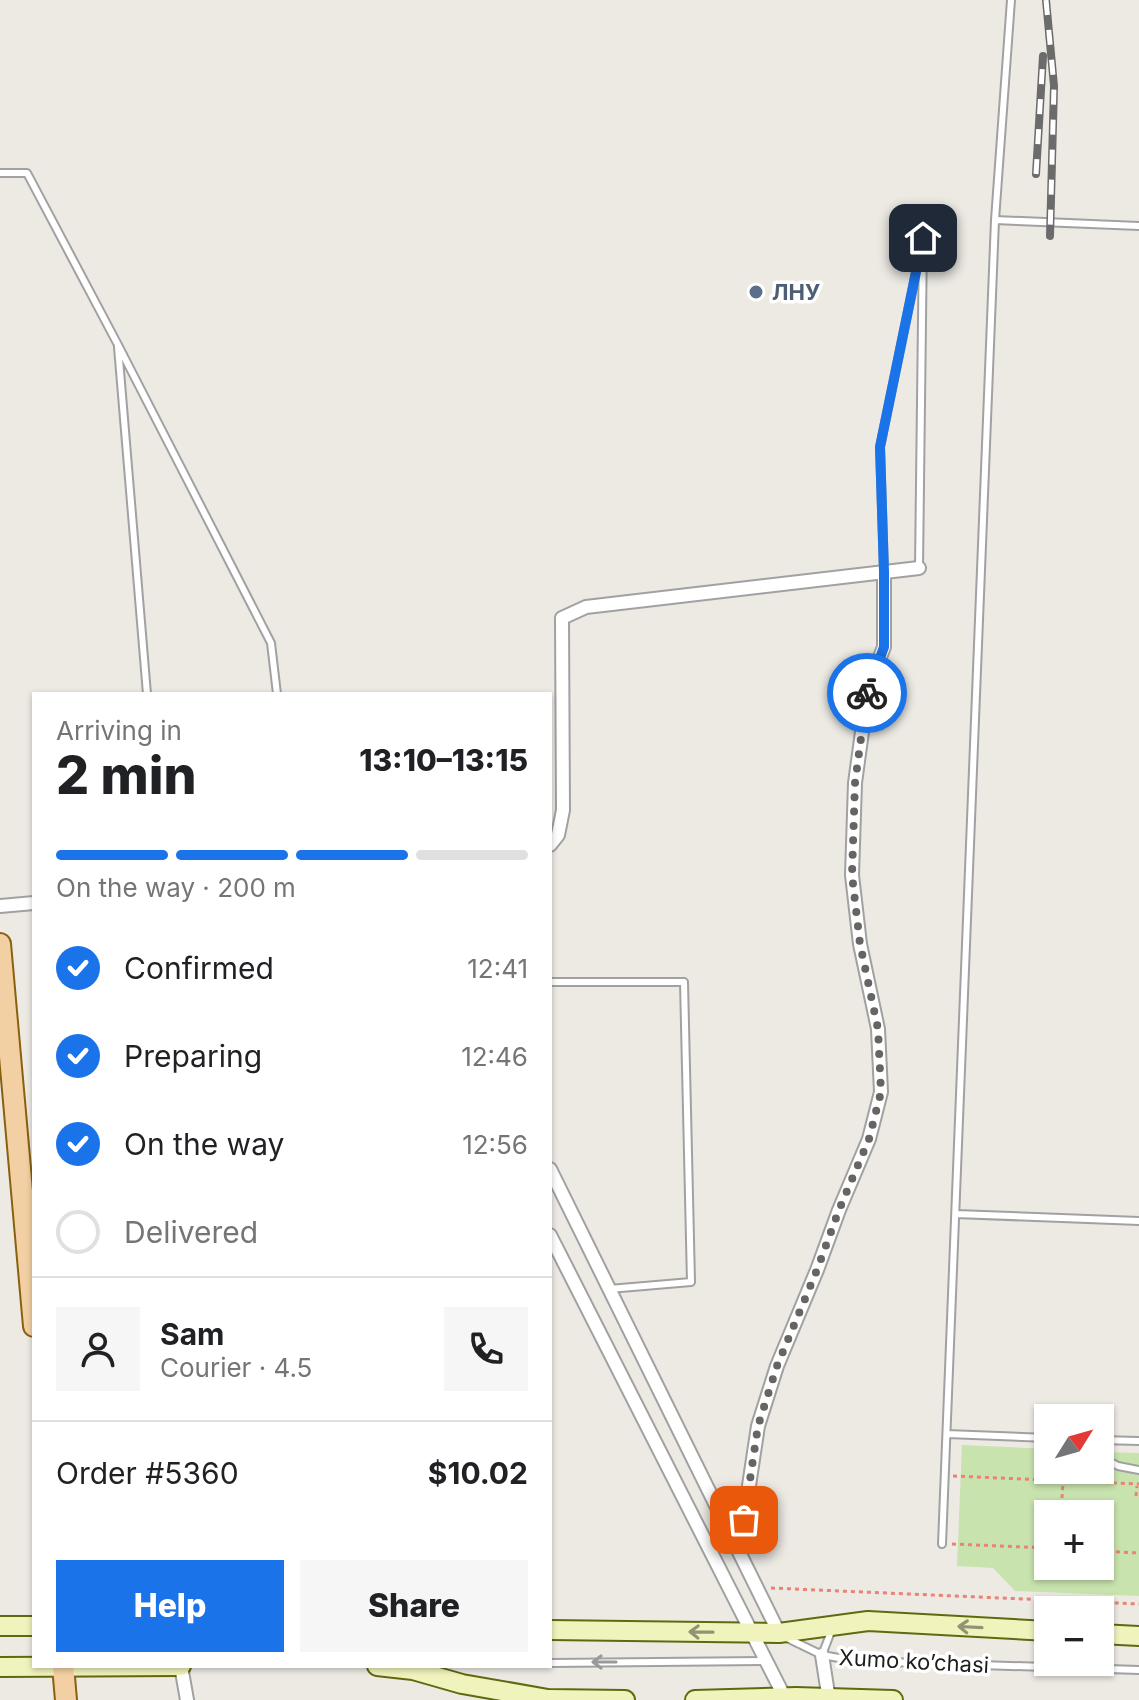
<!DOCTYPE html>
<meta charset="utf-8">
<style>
:root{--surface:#fff;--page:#f6f6f6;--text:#202124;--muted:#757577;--line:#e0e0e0;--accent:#1a73e8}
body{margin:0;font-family:Inter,sans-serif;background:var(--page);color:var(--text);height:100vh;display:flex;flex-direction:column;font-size:30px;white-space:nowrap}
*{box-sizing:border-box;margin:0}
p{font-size:26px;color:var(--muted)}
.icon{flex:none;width:44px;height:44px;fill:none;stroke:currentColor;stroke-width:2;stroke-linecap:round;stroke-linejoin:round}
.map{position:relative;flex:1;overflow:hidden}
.details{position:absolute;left:32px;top:692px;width:520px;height:976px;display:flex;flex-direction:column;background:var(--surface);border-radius:0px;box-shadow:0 2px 6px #0004}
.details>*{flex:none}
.needle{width:52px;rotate:53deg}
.fabs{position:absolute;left:1034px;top:1404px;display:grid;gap:16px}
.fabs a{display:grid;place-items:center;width:80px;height:80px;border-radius:0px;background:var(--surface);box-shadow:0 2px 6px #0004;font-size:40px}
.pin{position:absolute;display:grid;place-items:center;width:68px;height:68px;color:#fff;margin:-34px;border-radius:16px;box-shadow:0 4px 12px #0006}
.courier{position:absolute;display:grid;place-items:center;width:80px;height:80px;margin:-40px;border:6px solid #1a73e8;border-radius:50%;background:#fff;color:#222;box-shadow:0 2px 10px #0007}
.headline em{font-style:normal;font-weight:800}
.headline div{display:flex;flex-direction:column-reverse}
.headline{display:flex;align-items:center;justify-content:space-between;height:136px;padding:0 24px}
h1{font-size:52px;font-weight:800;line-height:60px}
.bar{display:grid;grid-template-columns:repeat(4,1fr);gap:12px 8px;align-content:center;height:96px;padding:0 24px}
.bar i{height:10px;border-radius:6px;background:var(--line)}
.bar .active{background:var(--accent)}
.bar p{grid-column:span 4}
.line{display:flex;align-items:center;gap:20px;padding:0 24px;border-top:2px solid var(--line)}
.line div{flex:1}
.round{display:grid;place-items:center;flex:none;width:84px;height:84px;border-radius:0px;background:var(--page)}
ol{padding:0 24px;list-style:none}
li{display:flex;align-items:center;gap:24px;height:88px}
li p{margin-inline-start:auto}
li .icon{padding:8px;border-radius:50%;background:var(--accent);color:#fff;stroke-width:4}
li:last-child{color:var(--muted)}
li i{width:44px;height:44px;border:4px solid var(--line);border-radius:50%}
.primary-button{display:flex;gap:16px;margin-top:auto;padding:16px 24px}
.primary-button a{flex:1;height:92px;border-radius:0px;background:var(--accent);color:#fff;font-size:32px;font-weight:800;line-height:92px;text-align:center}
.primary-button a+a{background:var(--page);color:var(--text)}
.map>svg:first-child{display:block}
.grass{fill:#c8e3ae;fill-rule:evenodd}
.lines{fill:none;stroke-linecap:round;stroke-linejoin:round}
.service-casing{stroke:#a1a1a1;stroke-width:10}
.minor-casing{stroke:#a1a1a1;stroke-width:16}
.secondary-casing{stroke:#5f690f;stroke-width:22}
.primary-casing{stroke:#88600e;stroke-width:24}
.path{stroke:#ec8276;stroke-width:3;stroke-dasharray:4 4;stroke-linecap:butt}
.service{stroke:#fff;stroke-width:6}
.minor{stroke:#fff;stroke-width:12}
.secondary{stroke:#f0f3bc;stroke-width:18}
.primary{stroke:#f3d0a3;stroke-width:20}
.rail-casing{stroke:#6b6b6b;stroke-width:8}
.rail{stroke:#fff;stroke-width:5;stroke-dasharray:15;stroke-linecap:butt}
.oneway{stroke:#919374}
.oneway2{stroke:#999}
.done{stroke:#666563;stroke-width:8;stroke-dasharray:0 14.4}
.route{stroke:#1a73e8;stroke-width:10}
.service-dot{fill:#5c6f8a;stroke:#fff;stroke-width:3}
.labels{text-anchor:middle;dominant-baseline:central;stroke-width:7;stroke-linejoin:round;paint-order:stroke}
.service-label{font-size:22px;font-weight:bold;fill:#4e5e75;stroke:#fff;text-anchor:start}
.street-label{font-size:22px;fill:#1d1d1d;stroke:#fff}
</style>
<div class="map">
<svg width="1139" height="1700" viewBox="0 0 1139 1700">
<rect width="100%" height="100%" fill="#edeae4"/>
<path class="grass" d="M962,1445L1048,1449V1470H1100V1452L1139,1453V1596L1015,1591L993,1568L957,1566ZM1048,1514H1100V1566H1048Z"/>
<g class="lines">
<defs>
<path id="service" d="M0,173H27L117,343L271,643L277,694
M995,220L1139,226
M118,347L147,694
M884,572L880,447L923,238L919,567
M550,982H684L691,1282L609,1289
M956,1214L1139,1221
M947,1434L1048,1438
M1100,1440L1139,1441
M1100,1456L1118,1466L1139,1470
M942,1544L995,220L1011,0
M787,1638L822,1655L856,1661L1139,1670
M822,1655L832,1629
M550,1663L766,1661"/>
<path id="minor" d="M550,845L558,835L563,810L562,618L586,607L919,568
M0,906L34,903
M550,1169L779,1633
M550,1235L785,1698
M739,1552L758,1426L777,1366L817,1270L839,1210L869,1139L881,1092L878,1029L860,944L852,875L855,783L868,688L884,647V572
M822,1655L829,1700
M181,1666L187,1700"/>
<path id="secondary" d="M0,1626H34
M550,1630L779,1633L868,1621L1048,1631
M1100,1634L1139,1636
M377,1666L413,1670L462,1684L548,1699L625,1700
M0,1667L181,1666
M695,1700L796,1697L893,1700"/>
<path id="primary" d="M0,944L34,1326
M63,1666L66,1700"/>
</defs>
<use href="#service" class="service-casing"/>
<use href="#minor" class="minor-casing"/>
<use href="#secondary" class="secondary-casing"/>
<use href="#primary" class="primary-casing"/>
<path class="path" d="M953,1476L1139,1484
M1136,1496L1137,1486
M1061,1514L1063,1482
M952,1544L1048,1548
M1100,1551L1139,1553
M771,1588L1139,1604"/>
<use href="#service" class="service"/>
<use href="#minor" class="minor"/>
<use href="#secondary" class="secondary"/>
<use href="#primary" class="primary"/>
<defs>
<path id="rail" d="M1046,0L1054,86L1050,236
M1036,174L1043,56"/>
</defs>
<use href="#rail" class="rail-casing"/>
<use href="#rail" class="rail"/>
</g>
<defs><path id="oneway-shaft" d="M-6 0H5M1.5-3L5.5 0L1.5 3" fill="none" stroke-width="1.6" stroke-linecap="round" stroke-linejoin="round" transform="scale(2)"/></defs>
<g class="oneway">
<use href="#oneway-shaft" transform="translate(970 1627) rotate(-177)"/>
<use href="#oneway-shaft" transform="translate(701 1632) rotate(-179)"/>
</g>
<use class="oneway2" href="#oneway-shaft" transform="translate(604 1662) rotate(180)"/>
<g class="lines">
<path class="done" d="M744,1520L758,1426L777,1366L817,1270L839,1210L869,1139L881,1092L878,1029L860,944L852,875L855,783L867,693"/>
<path class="route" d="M867,693L884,647V572L880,447L923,238"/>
</g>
<circle class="service-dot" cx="756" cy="292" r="8"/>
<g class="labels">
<g class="service-label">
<text x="772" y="292">ЛНУ</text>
</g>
<g class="street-label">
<text transform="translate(914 1661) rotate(3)">Xumo ko’chasi</text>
</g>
</g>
</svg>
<div class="fabs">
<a><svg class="needle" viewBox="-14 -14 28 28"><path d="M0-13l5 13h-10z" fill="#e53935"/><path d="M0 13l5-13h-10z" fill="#757577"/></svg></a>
<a>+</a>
<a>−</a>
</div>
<div class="pin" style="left:744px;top:1520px;background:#ea580c"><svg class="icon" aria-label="bag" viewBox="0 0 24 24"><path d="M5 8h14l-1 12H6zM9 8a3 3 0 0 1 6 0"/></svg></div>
<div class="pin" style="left:923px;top:238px;background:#1f2937"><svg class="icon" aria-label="home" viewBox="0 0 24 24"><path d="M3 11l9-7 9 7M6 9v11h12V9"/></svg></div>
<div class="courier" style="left:867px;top:693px"><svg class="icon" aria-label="bike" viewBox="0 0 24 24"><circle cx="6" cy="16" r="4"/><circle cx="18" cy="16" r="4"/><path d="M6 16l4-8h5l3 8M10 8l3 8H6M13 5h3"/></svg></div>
<section class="details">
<div class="headline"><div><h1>2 min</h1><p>Arriving in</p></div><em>13:10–13:15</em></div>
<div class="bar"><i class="active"></i><i class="active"></i><i class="active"></i><i></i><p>On the way · 200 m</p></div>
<ol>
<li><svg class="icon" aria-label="check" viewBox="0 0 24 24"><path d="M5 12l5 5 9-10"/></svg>Confirmed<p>12:41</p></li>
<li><svg class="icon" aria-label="check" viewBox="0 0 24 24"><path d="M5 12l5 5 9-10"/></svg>Preparing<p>12:46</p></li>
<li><svg class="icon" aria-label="check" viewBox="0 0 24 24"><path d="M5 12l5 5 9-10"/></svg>On the way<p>12:56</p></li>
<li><i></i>Delivered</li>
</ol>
<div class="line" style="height:144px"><a class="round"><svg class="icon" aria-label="person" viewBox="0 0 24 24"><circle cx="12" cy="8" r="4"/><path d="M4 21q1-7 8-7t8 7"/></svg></a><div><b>Sam</b><p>Courier · 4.5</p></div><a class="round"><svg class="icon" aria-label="phone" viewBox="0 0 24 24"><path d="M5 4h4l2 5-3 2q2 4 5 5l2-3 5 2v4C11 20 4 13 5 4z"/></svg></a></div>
<div class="line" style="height:104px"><div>Order #5360</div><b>$10.02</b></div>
<div class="primary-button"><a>Help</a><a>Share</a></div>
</section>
</div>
